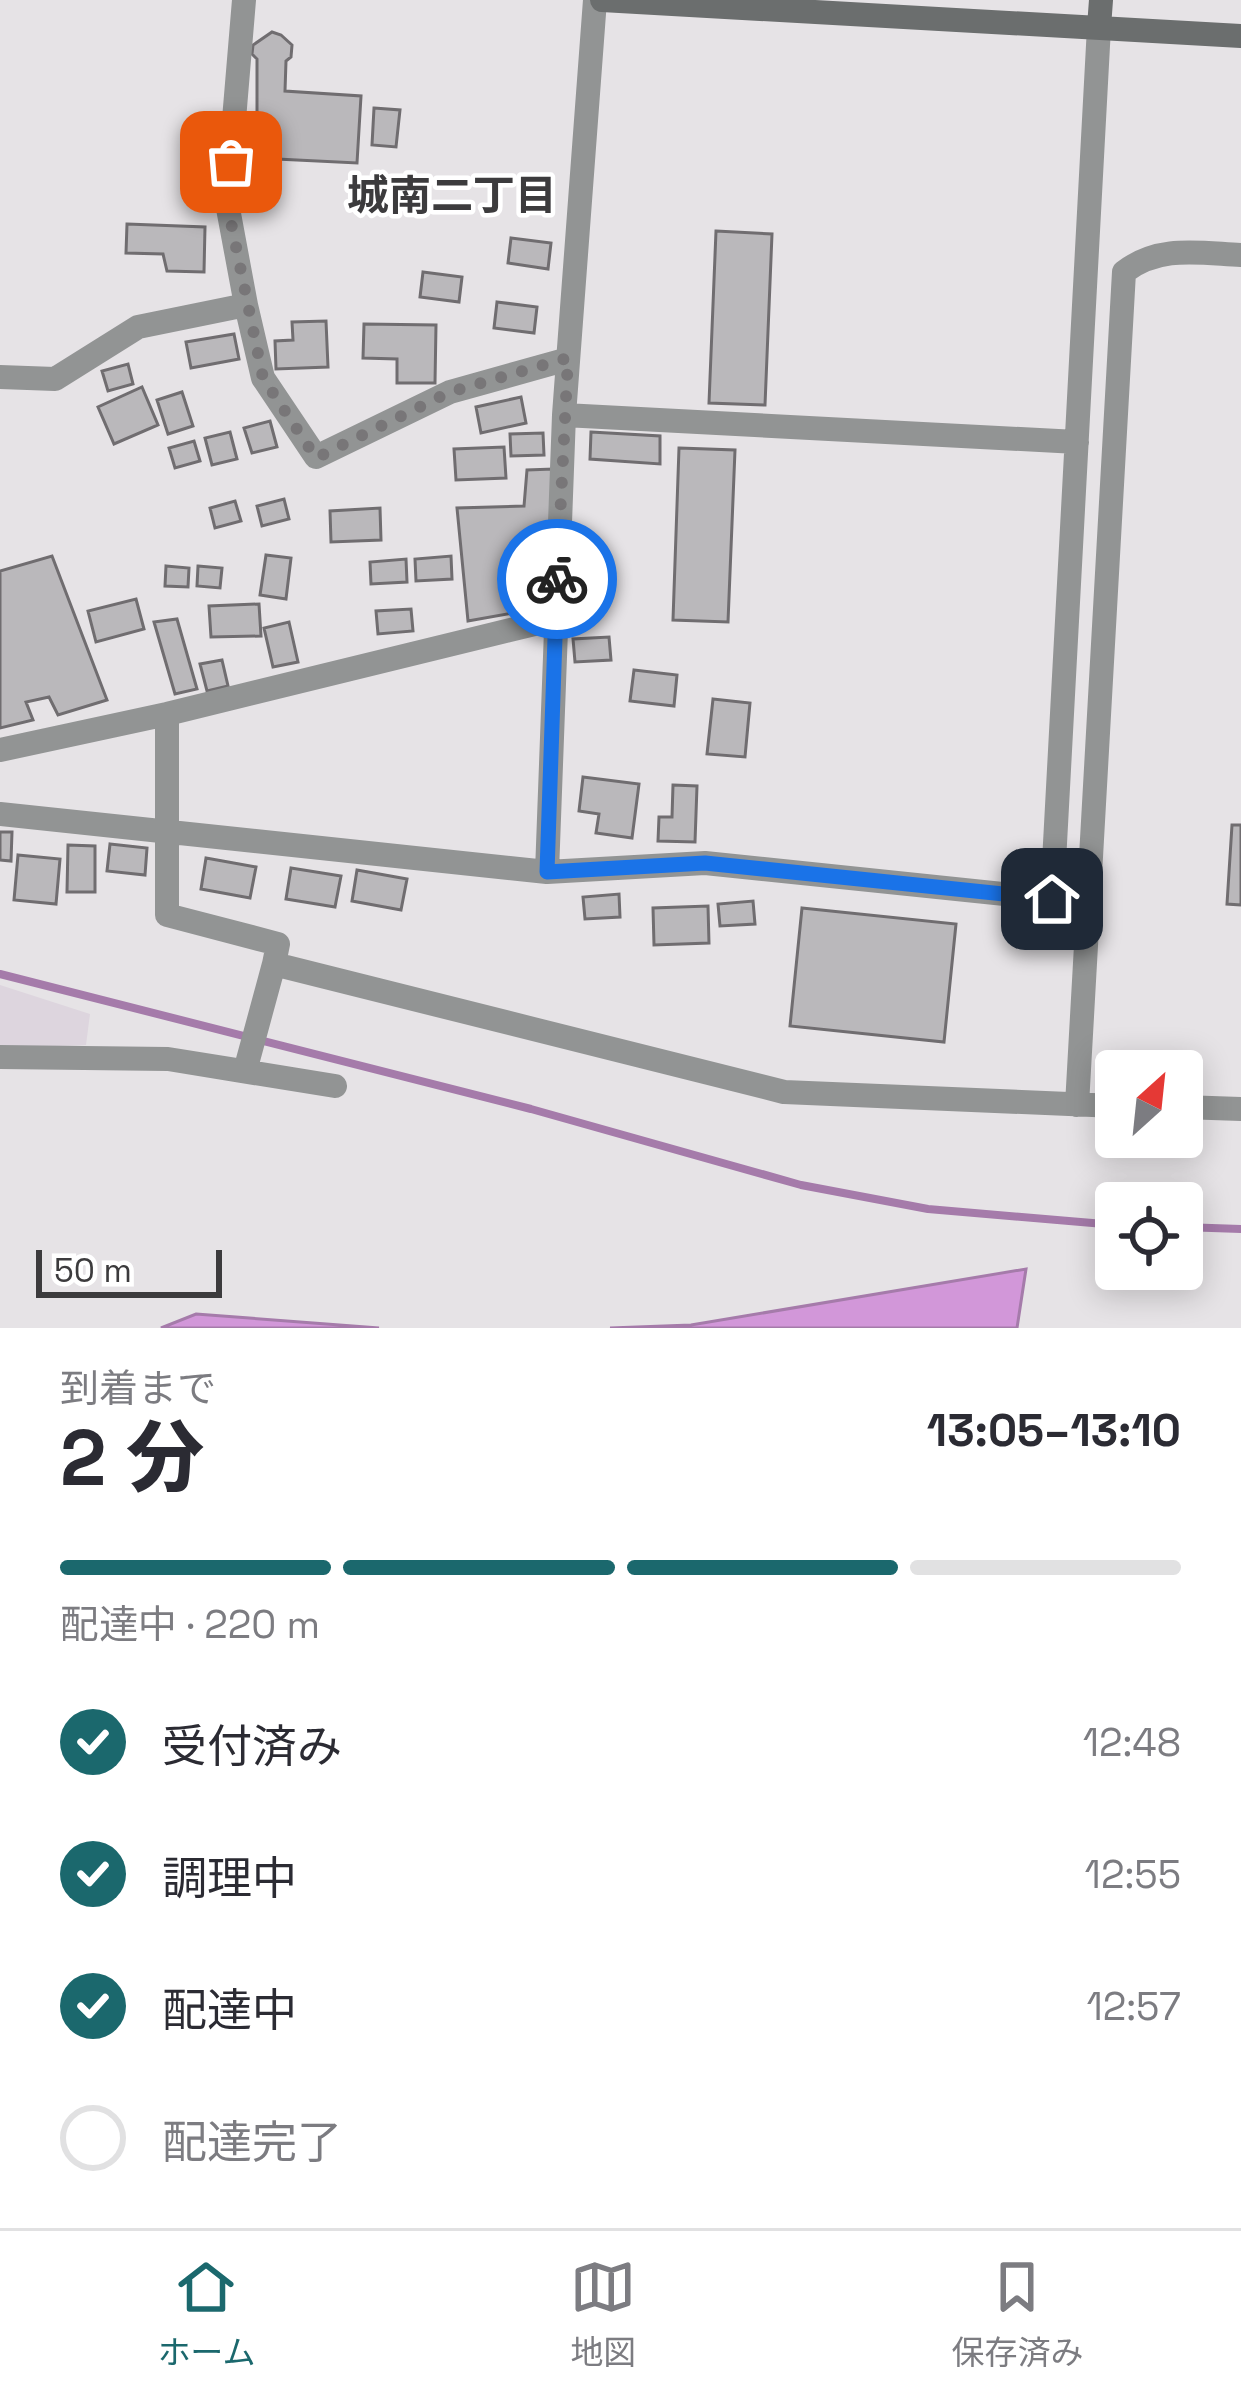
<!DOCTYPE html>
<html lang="ja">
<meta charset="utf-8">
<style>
:root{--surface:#fff;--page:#f2f2f3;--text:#2b2b33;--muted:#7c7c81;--line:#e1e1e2;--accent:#1b686d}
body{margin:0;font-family:"Space Grotesk","Noto Sans JP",sans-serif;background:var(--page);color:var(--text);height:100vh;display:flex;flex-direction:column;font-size:45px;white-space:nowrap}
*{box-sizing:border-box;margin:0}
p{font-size:39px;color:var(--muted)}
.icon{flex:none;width:66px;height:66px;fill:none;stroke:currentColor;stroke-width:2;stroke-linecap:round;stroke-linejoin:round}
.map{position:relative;height:1328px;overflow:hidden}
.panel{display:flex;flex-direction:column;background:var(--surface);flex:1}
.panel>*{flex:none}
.needle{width:78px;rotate:27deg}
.controls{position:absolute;left:1095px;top:1050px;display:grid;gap:24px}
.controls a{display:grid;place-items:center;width:108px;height:108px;border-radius:12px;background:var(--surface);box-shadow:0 6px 30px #0003;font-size:60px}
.scale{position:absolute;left:36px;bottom:30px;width:186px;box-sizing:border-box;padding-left:12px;border:6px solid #3c3b3d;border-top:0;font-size:33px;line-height:42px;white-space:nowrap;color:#3c3b3d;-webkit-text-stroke:9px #fff;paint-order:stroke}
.pin{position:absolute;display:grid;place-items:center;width:102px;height:102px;color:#fff;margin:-51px;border-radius:24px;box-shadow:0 6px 18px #0006}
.courier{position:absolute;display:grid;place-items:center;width:120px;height:120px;margin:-60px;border:9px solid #1a73e8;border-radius:50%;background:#fff;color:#222;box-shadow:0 3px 15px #0007}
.head em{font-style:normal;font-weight:800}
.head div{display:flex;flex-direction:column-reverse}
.head{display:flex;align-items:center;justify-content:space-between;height:204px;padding:0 60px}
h1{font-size:78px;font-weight:800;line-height:90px}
.bar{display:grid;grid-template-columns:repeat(4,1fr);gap:18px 12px;align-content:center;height:144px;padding:0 60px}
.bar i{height:15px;border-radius:9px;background:var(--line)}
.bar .selected{background:var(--accent)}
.bar p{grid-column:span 4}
ol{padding:0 60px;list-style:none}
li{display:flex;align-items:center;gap:36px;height:132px}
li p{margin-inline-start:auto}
li .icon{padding:12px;border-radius:50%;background:var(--accent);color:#fff;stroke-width:4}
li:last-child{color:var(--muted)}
li i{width:66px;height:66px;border:6px solid var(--line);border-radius:50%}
.dock{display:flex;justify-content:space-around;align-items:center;height:168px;border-top:3px solid var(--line);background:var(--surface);font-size:33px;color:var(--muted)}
.dock a{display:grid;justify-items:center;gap:6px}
.dock .selected{color:var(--accent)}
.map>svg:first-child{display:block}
.built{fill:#ddd5de}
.water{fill:#d297d9;stroke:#a57baa;stroke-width:3}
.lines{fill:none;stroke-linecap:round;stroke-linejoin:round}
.stream{stroke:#a57baa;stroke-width:8}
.building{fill:#bab8bb;stroke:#706d70;stroke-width:3}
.street{stroke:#929494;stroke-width:24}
.secondary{stroke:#6b6e6e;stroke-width:24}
.done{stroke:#787678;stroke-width:12;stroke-dasharray:0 21.6}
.route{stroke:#1a73e8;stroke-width:15}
.labels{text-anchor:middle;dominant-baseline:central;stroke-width:9;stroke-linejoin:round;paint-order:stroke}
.neighbourhood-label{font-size:42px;font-weight:bold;fill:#3c3b3d;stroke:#fff}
</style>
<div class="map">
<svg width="1241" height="1328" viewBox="0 0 1241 1328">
<rect width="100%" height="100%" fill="#e6e3e6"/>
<path class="built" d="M0,985L90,1014L86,1045L0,1048Z"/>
<path class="water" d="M1026,1269L1017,1328H610L691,1325Z
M196,1314L379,1328H161Z"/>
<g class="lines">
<path class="stream" d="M0,974L531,1109L801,1185L928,1209L1116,1225
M1182,1227L1241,1229"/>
</g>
<path class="building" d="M272,32L281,35L292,45L291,57L286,61L285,91L361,96L357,163L257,158V59L252,54L253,45Z
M374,108L400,110L396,147L372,145Z
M127,224L205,227L204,272L167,271L163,254L126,253Z
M716,231L772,234L765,405L709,403Z
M511,238L551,243L548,269L508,263Z
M423,272L462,277L459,302L420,297Z
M497,302L537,307L534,333L494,328Z
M326,321L328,367L276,369L275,341L293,340L292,322Z
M364,324L436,325L435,383H397V359L363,358Z
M234,334L239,359L191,368L186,342Z
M128,364L133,384L108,391L102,371Z
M142,387L158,425L114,444L98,407Z
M182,392L193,426L168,434L157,400Z
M521,397L526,423L481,433L476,407Z
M270,421L277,447L252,453L244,428Z
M230,432L237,459L212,465L205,438Z
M591,432L660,436V464L590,459Z
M543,433L544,455L511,456L510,434Z
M194,441L200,461L175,468L169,448Z
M504,447L506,478L456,480L454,449Z
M679,448L735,450L728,622L673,620Z
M553,469L552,606L468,621L457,508L524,506L527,470Z
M284,499L289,519L262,526L257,506Z
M235,501L241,521L215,528L210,508Z
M380,508L381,540L331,542L330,511Z
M266,555L291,558L286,599L260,595Z
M52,556L107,700L58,715L49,697L26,702L33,720L0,728V571Z
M451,556L452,579L416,581L415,559Z
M406,559L407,582L371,584L370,562Z
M166,566L189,568L188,587L165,586Z
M198,566L222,568L220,588L197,586Z
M136,599L144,629L96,642L88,611Z
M259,604L261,636L211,637L209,606Z
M411,609L413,631L378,634L376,611Z
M177,619L197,689L175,694L154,622Z
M289,622L298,662L273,667L264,628Z
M609,637L611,660L575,662L573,639Z
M222,660L228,686L207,691L200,664Z
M634,670L677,675L674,706L630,701Z
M713,699L750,703L745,757L707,754Z
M583,777L639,784L632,838L596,833L599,814L579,811Z
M673,785L697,786L695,842L658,841L659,817H672Z
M1232,825H1241V905L1227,904Z
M0,832H12L11,861L0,860Z
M110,844L147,848L145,875L107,871Z
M68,845L95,846V892H67Z
M18,855L60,859L56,904L14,900Z
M206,858L256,867L250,898L201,889Z
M291,868L341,876L335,907L286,899Z
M357,870L407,879L401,910L352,901Z
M619,894L620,917L585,919L583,897Z
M753,901L755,924L720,926L718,904Z
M708,906L709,943L654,945L653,908Z
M802,908L956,924L944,1042L790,1026Z"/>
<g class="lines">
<path class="street" d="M595,0L564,415L547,872L705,863L1052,899L1099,27
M246,305L263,378L316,457L450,392L568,359
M0,377L55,379L138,327L246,305L227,203L244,0
M564,415L1077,442
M167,714V915L278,944L274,964
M0,750L167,714L555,619
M0,814L547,872
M0,1057L168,1059L335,1086
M245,1071L274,964L784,1092L1116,1106
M1077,1105L1124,272C1159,245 1198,253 1241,255
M1182,1107L1241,1109"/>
<path class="secondary" d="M602,0L1241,36
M1099,27L1101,0"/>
</g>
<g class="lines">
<path class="done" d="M231,162L227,203L263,378L316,458L450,392L568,358L557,579"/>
<path class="route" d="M557,579L547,872L705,863L1052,899"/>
</g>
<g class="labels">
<g class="neighbourhood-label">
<text x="452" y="195">城南二丁目</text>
</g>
</g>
</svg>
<div class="controls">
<a><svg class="needle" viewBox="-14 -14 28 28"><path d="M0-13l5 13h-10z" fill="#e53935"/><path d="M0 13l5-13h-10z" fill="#7c7c81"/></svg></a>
<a><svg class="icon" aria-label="locate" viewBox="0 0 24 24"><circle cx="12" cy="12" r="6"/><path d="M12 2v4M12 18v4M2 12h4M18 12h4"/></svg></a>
</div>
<div class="scale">50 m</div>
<div class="pin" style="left:231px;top:162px;background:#ea580c"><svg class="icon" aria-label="bag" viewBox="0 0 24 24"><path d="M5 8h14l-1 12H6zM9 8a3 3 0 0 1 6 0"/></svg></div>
<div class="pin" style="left:1052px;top:899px;background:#1f2937"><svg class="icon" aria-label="home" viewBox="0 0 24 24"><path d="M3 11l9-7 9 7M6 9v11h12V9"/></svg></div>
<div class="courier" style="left:557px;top:579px"><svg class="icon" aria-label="bike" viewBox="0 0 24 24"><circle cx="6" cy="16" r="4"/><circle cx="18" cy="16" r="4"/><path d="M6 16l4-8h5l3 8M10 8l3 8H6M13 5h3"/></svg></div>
</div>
<section class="panel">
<div class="head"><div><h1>2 分</h1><p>到着まで</p></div><em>13:05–13:10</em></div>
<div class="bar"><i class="selected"></i><i class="selected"></i><i class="selected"></i><i></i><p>配達中 · 220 m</p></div>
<ol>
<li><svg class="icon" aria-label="check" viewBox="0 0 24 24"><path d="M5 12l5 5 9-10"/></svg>受付済み<p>12:48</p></li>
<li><svg class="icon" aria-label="check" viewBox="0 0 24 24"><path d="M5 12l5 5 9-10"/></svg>調理中<p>12:55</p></li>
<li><svg class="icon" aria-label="check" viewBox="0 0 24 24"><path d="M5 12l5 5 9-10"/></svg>配達中<p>12:57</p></li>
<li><i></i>配達完了</li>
</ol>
</section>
<nav class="dock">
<a class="selected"><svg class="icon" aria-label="home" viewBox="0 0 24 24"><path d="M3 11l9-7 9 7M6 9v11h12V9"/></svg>ホーム</a>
<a><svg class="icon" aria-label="map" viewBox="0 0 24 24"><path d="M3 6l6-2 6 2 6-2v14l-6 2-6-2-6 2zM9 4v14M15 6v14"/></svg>地図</a>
<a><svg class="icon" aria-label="saved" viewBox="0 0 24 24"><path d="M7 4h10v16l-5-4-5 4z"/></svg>保存済み</a>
</nav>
